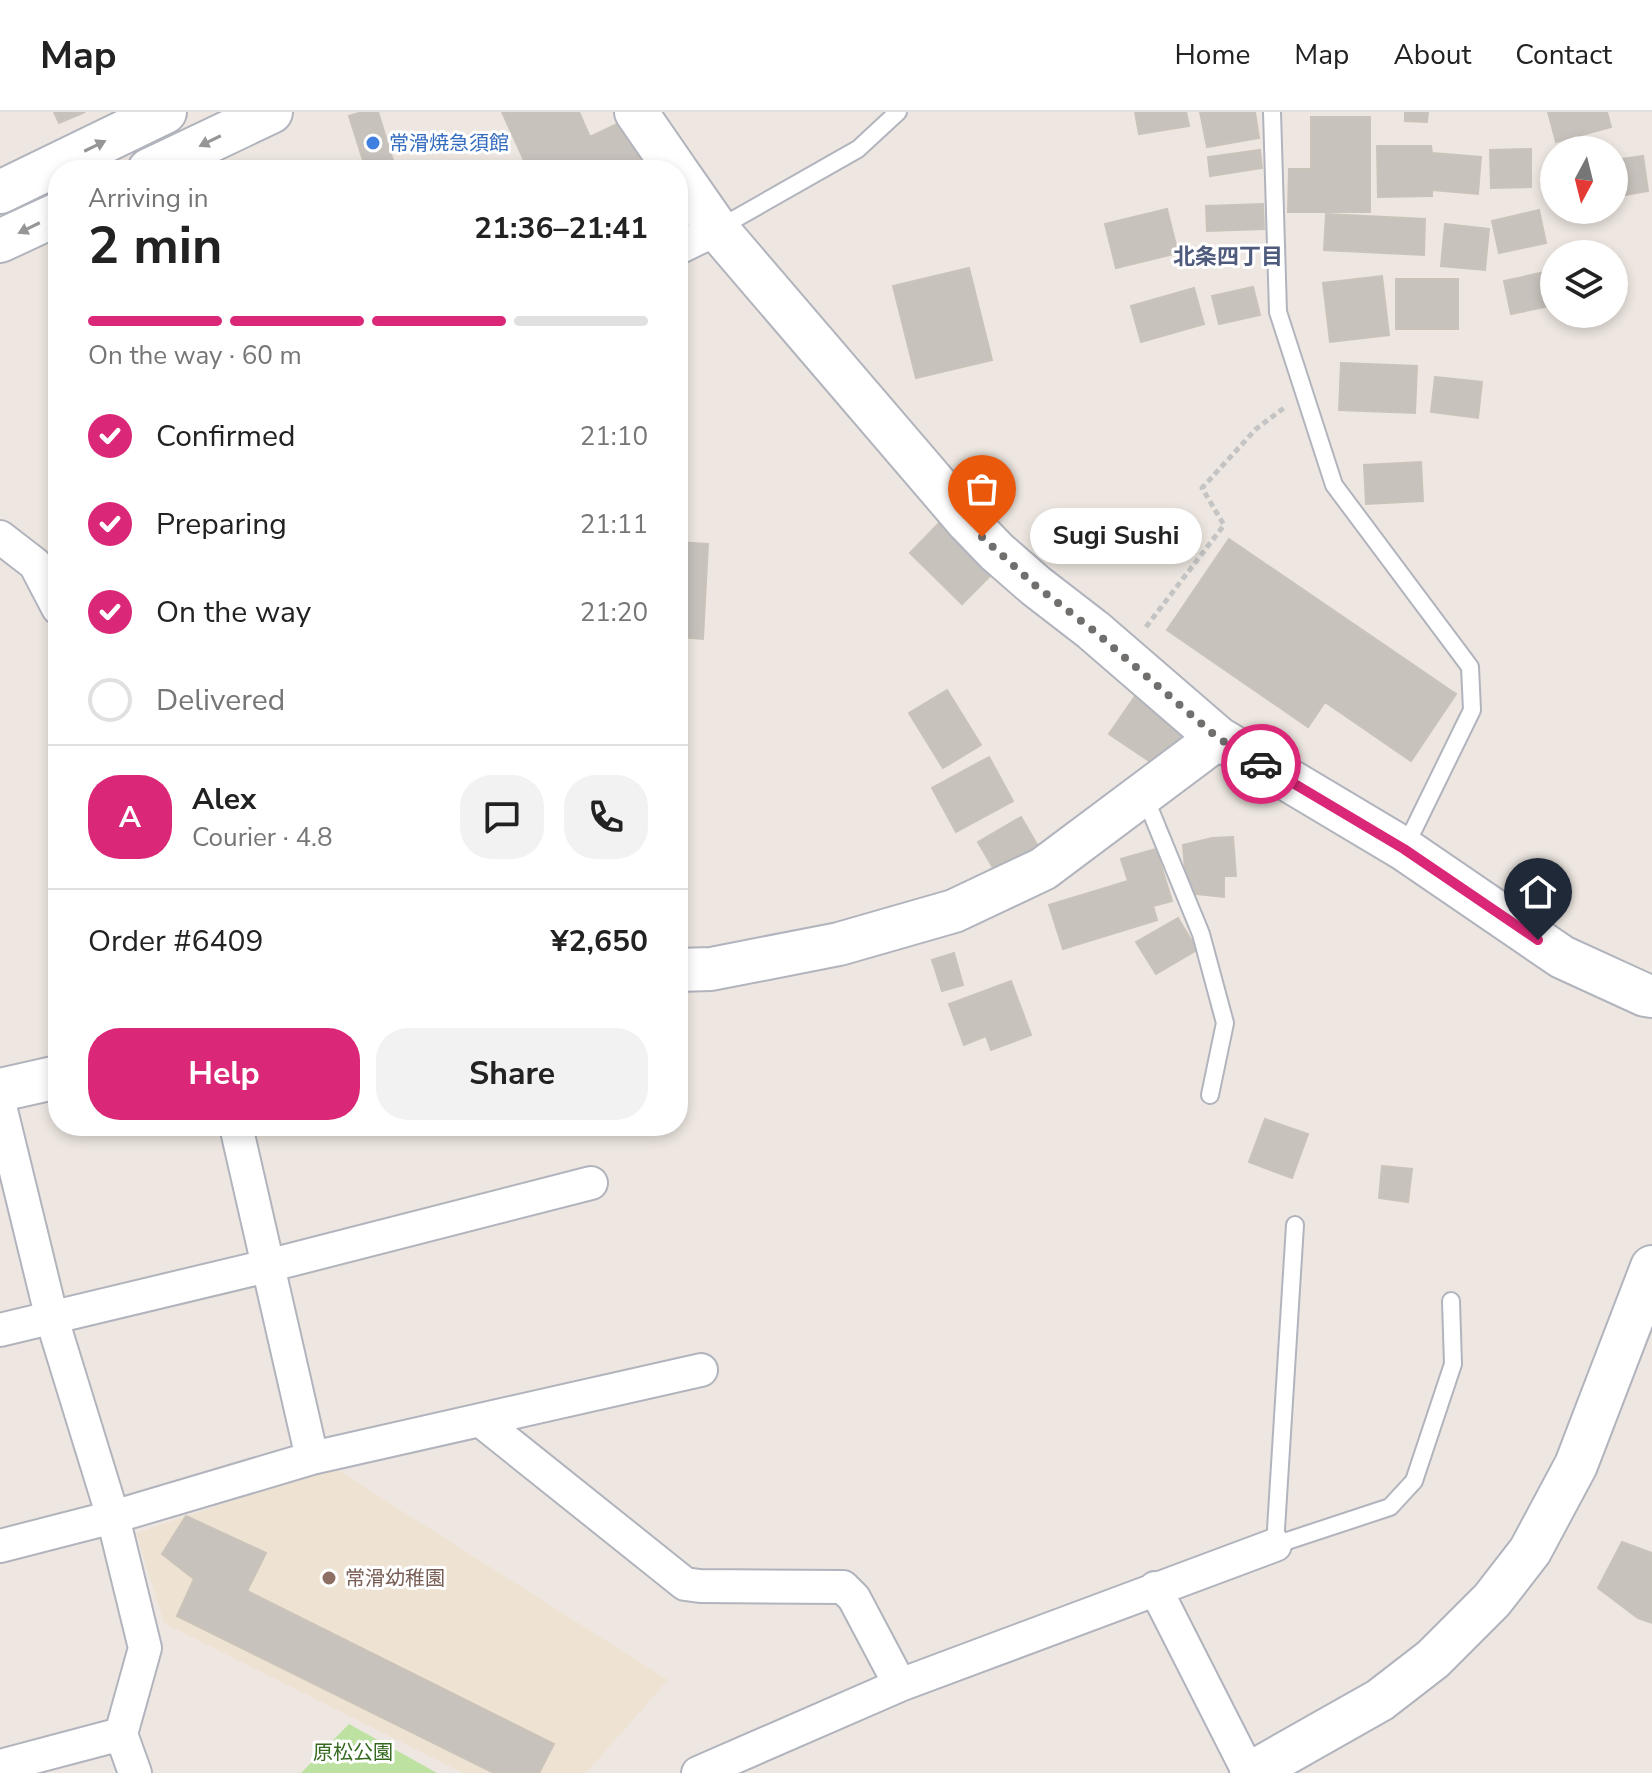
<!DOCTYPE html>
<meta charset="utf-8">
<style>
:root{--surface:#fff;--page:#f2f2f2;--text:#222;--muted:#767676;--line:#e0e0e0;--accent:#db2777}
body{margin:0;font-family:"Nunito Sans","Noto Sans JP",sans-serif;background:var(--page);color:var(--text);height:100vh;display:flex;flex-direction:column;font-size:30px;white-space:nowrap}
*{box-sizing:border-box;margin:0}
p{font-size:26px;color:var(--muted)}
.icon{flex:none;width:44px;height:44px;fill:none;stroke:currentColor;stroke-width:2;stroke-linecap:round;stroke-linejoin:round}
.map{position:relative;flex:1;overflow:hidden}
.panel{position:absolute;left:48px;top:48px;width:640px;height:976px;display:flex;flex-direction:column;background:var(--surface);border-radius:32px;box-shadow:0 4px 12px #0003}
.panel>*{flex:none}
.needle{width:52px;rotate:187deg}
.fabs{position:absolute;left:1540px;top:24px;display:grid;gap:16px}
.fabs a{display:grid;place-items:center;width:88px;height:88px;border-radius:50%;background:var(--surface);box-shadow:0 4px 12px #0003;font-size:40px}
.pin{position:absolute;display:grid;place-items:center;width:68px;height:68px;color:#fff;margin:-82px -34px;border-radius:50% 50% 50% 0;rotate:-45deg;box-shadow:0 0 8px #0007}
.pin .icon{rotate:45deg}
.courier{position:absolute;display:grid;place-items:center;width:80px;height:80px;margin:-40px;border:6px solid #db2777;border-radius:50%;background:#fff;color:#222;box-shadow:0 2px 10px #0007}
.bubble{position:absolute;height:56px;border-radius:28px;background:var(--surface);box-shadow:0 4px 12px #0003;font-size:26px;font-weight:700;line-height:56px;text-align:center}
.headline em{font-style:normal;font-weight:700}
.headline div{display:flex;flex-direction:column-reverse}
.headline{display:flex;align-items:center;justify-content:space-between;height:136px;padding:0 40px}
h1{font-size:52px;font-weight:700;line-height:60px}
.bar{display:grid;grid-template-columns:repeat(4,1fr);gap:12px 8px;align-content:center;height:96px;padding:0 40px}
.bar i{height:10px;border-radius:6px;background:var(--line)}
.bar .selected{background:var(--accent)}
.bar p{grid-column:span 4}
.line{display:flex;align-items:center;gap:20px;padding:0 40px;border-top:2px solid var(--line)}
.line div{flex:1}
.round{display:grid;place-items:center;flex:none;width:84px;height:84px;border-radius:32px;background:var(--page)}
ol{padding:0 40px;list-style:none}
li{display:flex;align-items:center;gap:24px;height:88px}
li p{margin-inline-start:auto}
li .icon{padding:8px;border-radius:50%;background:var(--accent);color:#fff;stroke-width:4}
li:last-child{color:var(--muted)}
li i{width:44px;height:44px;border:4px solid var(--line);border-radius:50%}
.action{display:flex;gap:16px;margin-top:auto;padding:16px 40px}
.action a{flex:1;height:92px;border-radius:32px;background:var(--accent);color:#fff;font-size:32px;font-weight:700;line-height:92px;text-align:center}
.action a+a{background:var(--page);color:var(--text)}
header{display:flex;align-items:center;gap:48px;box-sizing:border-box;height:112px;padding:0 40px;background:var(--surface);border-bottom:2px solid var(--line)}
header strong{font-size:38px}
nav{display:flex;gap:44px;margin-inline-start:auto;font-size:28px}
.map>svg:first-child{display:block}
.education{fill:#eee3d2}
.green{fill:#bce1a1}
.building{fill:#c7c2bc;stroke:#cac3ba;stroke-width:2}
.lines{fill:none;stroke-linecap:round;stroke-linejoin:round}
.service-casing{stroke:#b1b4bd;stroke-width:20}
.minor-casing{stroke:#b1b4bd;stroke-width:36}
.tertiary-casing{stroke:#b1b4bd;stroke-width:46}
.path{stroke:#c4c4c4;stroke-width:5;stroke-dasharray:6 4;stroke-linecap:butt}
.service{stroke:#fff;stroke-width:16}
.minor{stroke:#fff;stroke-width:32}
.tertiary{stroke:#fff;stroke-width:42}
.oneway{fill:#969696}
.done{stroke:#716f6d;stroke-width:8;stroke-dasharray:0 14.4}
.route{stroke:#db2777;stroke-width:10}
.shop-dot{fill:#3f7fe0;stroke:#fff;stroke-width:3}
.education-dot{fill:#8d6e63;stroke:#fff;stroke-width:3}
.labels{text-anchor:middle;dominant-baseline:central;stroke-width:6;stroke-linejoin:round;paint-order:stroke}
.shop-label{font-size:20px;fill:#366cbe;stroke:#fff;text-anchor:start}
.education-label{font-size:20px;fill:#785e54;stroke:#fff;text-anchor:start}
.park-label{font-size:20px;fill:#35691f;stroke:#fff}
.neighbourhood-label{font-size:22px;font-weight:bold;fill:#4f5b7d;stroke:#fff}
</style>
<header>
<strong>Map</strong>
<nav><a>Home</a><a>Map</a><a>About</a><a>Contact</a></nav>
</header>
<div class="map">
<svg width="1652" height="1661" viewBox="0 0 1652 1661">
<rect width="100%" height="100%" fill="#eee7e1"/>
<path class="education" d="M333,1355L668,1568L586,1661H463L164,1511L136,1421Z"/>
<path class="green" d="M349,1612L437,1661H301Z"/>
<path class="building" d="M54,0H85L59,11Z
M362,0H378L396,58H366L349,4Z
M502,0H579L590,25L623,9L646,58H519L527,55Z
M1135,0H1186L1189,14L1139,22Z
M1200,0H1255L1259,26L1207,35Z
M1405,0H1428L1427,10L1405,9Z
M1548,0H1607L1611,15L1556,30Z
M1311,5H1370V100H1288L1289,57H1311Z
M1377,34H1431L1432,41L1481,45L1478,82L1432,78V84L1378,85Z
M1531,37V75L1491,76L1490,38Z
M1260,38L1262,56L1210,64L1208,45Z
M1643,44L1648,79L1614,85V48Z
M1263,92L1264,117L1207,119L1206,94Z
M1167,97L1178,141L1116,156L1105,112Z
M1539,98L1546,131L1499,141L1492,109Z
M1326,102L1425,107L1424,143L1324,138Z
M1445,112L1489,117L1485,158L1441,154Z
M969,156L992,248L916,266L893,174Z
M1554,158V193L1511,202L1504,169Z
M1382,164L1389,223L1330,230L1323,171Z
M1396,167H1458V217H1396Z
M1253,175L1260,203L1219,212L1212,184Z
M1194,176L1204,212L1141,230L1131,194Z
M1341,251L1417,254L1415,301L1339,298Z
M1435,265L1482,270L1478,306L1431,300Z
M1421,350L1423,389L1366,392L1364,353Z
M942,408L995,459L962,492L910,441Z
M1229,427L1456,582L1411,649L1325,590L1308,615L1167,518Z
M678,430L708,432L703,527L678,525Z
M947,578L981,633L943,656L909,601Z
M1138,580L1189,615L1161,657L1109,622Z
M989,645L1013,689L956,720L932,676Z
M1021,705L1039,736L996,761L978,730Z
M1233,725L1236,764H1224V785L1187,781L1183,733L1212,726Z
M1156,737L1172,789L1153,794L1157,808L1063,837L1049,793L1128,769L1121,747Z
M1178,806L1197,838L1156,862L1136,830Z
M954,841L963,873L942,879L932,848Z
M1011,869L1031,923L991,938L986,924L964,933L949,892Z
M1265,1007L1308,1022L1292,1066L1249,1050Z
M1382,1054L1412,1057L1408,1090L1379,1086Z
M186,1404L266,1441L247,1479L554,1632L539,1661H494L177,1504L194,1467L162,1442Z
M1622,1430L1652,1441V1511L1638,1506L1598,1476Z"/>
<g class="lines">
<defs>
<path id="service" d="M1272,0L1278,200L1334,373L1470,555L1472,598L1405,735
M719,116L858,37L898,0
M1144,683L1201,822L1225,911L1210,983
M1295,1113L1275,1433L1390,1395L1414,1369L1453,1252L1451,1189"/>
<path id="minor" d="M678,136L717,117
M0,425L35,452L58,496
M0,994L52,1207L113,1405L145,1536L121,1622L135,1661
M236,1014L312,1346
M0,1218L267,1154L591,1071
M480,1308L685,1472L700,1474L843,1475L854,1486L900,1573
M0,1434L113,1405L312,1346L701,1258
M1155,1476L1249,1661
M0,1654L121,1622
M698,1661L900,1573L1275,1433"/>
<path id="tertiary" d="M636,0L676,58
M149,58L271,0
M678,61L717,117L968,410L997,440L1036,474L1093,518L1218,626L1404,737L1562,845L1645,883L1652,884
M0,80L165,0
M0,129L58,102
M678,858L711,857L839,832L954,799L1043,757L1218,626
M0,978L58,965
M1251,1661L1380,1588L1433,1547L1492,1488L1530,1439L1576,1353L1652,1155"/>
</defs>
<use href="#service" class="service-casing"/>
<use href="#minor" class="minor-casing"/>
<use href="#tertiary" class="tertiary-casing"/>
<path class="path" d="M1146,515L1224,413L1202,376L1256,317L1284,296"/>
<use href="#service" class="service"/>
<use href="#minor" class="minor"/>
<use href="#tertiary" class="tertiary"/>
</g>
<defs><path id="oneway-solid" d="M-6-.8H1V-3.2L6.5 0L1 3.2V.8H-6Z" transform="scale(2)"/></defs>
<g class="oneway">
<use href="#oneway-solid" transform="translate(210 29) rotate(154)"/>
<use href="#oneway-solid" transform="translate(95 34) rotate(-26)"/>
<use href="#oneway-solid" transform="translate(29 116) rotate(154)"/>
</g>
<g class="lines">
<path class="done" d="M982,425L1036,474L1093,518L1218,626L1261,652"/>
<path class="route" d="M1261,652L1404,737L1538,828"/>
</g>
<circle class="shop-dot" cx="373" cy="31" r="8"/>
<circle class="education-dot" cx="329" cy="1466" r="8"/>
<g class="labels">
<g class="shop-label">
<text x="389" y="31">常滑焼急須館</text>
</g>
<g class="education-label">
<text x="345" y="1466">常滑幼稚園</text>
</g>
<g class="park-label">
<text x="353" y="1640">原松公園</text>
</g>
<g class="neighbourhood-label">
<text x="1228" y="145">北条四丁目</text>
</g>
</g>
</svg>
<div class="fabs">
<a><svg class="needle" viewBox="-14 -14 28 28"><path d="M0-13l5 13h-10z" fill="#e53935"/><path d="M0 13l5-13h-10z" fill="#767676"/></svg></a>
<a><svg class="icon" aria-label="layers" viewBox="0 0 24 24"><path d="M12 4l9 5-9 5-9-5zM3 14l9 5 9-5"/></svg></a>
</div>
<div class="pin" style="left:982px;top:425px;background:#ea580c"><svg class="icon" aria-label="bag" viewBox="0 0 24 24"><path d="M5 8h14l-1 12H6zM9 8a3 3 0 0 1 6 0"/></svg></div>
<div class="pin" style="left:1538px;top:828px;background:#1f2937"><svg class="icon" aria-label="home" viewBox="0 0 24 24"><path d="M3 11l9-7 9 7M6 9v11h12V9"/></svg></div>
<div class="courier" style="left:1261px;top:652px"><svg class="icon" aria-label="car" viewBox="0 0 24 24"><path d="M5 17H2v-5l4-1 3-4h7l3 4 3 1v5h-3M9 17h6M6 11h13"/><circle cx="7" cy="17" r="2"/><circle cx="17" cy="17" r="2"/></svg></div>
<div class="bubble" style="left:1030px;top:396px;width:172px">Sugi Sushi</div>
<section class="panel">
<div class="headline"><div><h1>2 min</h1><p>Arriving in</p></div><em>21:36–21:41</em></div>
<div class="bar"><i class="selected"></i><i class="selected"></i><i class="selected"></i><i></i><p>On the way · 60 m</p></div>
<ol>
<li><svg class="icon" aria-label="check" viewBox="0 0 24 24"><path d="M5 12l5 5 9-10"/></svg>Confirmed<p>21:10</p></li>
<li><svg class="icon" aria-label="check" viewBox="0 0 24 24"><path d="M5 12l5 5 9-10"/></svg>Preparing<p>21:11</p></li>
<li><svg class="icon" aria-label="check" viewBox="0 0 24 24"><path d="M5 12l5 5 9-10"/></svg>On the way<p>21:20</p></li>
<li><i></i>Delivered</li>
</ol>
<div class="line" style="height:144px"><b class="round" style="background:var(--accent);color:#fff">A</b><div><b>Alex</b><p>Courier · 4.8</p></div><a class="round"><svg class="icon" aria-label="chat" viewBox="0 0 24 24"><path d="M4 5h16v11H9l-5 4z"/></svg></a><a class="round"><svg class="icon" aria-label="phone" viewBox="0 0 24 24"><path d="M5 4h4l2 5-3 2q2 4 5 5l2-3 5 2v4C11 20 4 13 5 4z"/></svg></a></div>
<div class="line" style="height:104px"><div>Order #6409</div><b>¥2,650</b></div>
<div class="action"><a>Help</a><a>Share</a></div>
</section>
</div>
